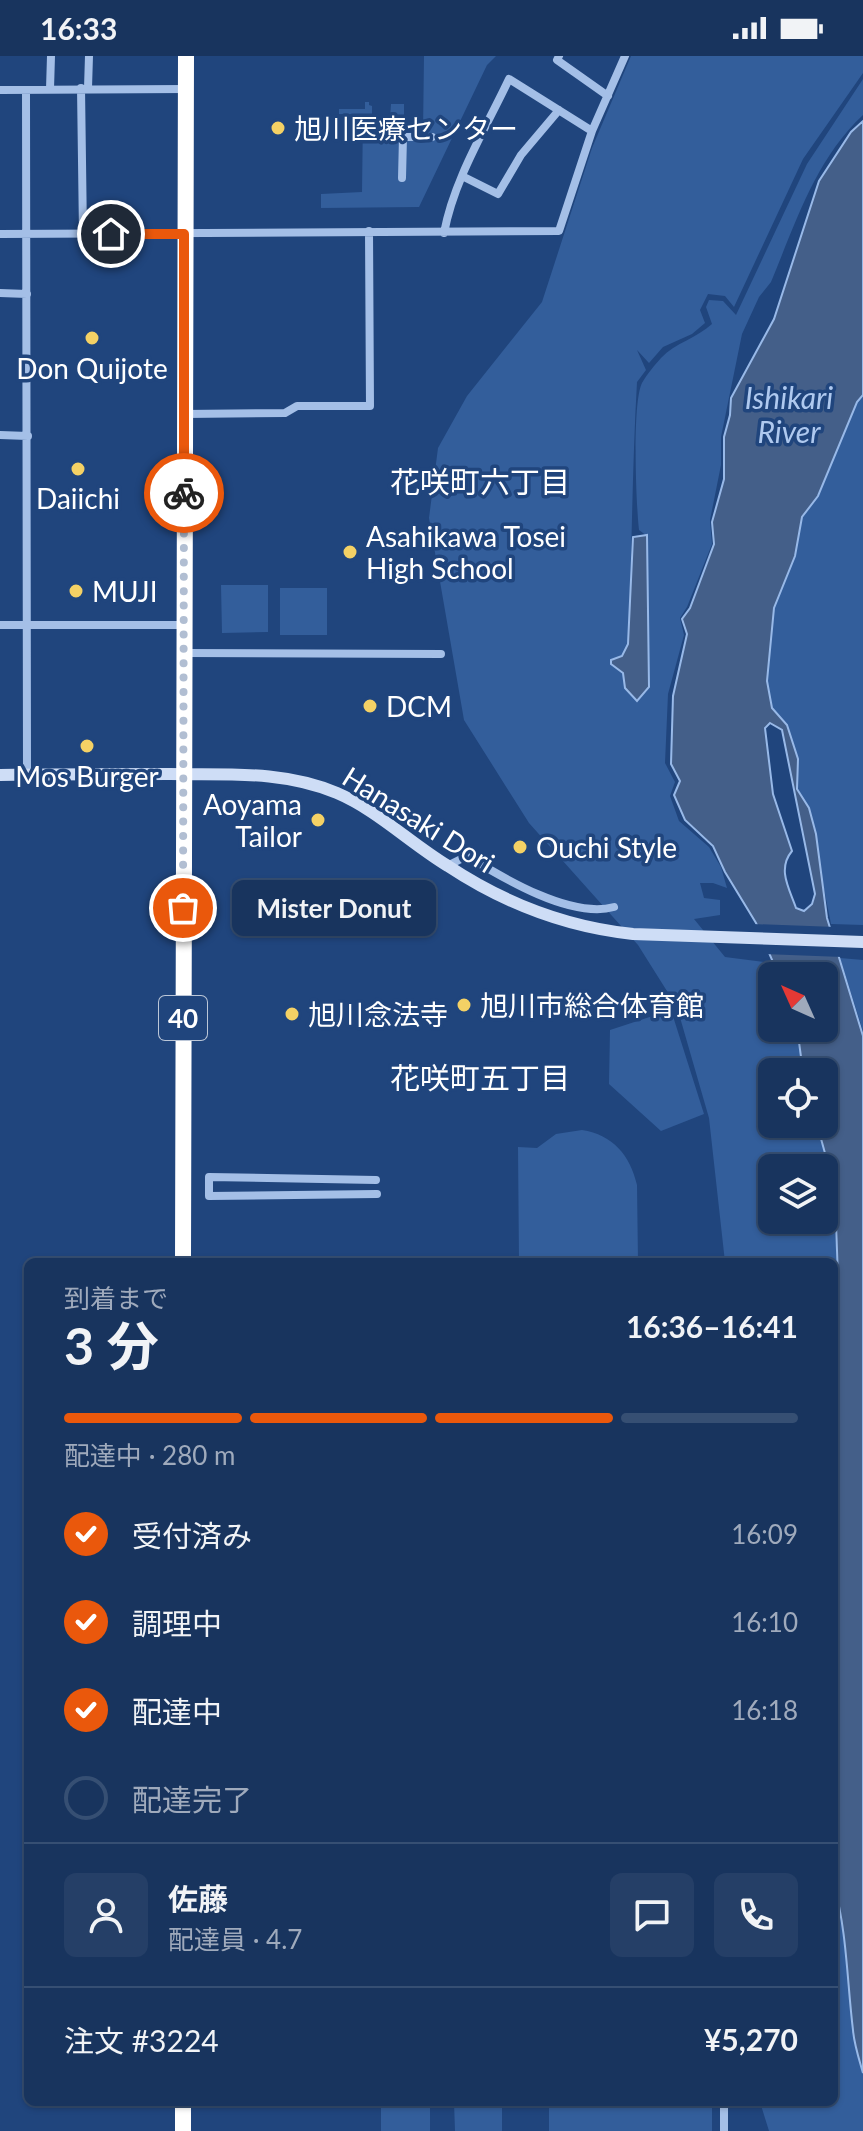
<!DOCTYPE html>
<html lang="ja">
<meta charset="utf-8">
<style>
:root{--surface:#18345e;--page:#253f67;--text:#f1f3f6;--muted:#9faabc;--line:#364f73;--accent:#ea580c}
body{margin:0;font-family:Lato,"Noto Sans JP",sans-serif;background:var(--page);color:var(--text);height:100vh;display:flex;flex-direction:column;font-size:30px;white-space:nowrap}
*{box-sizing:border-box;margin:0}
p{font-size:26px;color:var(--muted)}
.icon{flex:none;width:44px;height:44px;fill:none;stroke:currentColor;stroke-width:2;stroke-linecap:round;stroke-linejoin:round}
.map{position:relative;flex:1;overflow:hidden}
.drawer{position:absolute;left:24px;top:1202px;width:814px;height:848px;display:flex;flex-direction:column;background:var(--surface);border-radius:12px;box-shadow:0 2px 6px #0004,0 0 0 2px var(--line)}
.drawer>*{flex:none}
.needle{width:52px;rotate:315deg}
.controls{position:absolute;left:758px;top:906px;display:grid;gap:16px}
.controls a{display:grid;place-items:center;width:80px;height:80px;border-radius:12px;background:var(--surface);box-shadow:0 2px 6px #0004,0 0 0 2px var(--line);font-size:40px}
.pin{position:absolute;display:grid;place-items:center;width:68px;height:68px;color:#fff;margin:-34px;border:4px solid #fff;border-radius:50%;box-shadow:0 2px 8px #0007}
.courier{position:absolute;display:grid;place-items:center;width:80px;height:80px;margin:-40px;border:6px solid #ea580c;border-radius:50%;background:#fff;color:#222;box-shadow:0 2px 10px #0007}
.bubble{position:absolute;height:56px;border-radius:12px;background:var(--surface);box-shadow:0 2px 6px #0004,0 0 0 2px var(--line);font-size:26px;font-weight:700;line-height:56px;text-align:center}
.overview em{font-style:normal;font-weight:700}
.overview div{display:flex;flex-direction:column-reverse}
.overview{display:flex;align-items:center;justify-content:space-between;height:136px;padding:0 40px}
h1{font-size:52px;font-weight:700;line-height:60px}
.bar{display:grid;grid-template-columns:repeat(4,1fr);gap:12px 8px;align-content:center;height:96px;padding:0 40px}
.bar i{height:10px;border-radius:6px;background:var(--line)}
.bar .active{background:var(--accent)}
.bar p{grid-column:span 4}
.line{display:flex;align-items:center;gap:20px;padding:0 40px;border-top:2px solid var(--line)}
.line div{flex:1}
.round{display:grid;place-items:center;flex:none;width:84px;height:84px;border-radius:12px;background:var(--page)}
ol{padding:0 40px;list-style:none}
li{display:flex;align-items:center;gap:24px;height:88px}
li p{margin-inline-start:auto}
li .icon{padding:8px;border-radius:50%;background:var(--accent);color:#fff;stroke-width:4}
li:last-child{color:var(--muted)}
li i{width:44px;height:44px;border:4px solid var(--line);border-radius:50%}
.status{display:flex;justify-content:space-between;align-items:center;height:56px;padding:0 40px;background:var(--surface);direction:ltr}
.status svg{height:22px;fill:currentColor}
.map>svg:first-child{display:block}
.green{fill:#335e9b;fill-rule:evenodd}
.water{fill:#445f89;stroke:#98b9e8;stroke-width:2;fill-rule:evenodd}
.pier{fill:#20457d}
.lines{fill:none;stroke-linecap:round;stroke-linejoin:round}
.street{stroke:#a4bfe7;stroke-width:8}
.secondary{stroke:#ceddf6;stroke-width:12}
.highway{stroke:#fff;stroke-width:16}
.done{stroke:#b1bed2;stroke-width:8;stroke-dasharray:0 14.4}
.route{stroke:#ea580c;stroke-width:10}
.poi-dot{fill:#f4d165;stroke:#20457d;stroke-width:3}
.labels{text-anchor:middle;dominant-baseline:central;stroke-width:7;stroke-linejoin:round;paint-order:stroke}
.shield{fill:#20457d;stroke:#bcc7d8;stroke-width:2}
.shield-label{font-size:26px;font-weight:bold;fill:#fff}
.poi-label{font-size:28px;fill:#fff;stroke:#20457d;text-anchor:start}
.street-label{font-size:28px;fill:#fff;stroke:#20457d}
.water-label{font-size:30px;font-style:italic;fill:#afc9ef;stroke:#20457d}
.neighbourhood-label{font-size:30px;fill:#fff;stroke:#20457d}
</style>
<div class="status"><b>16:33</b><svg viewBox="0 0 49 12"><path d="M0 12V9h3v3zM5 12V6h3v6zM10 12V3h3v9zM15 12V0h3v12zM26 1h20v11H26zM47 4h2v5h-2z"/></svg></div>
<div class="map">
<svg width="863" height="2075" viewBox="0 0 863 2075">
<rect width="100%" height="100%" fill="#20457d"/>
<path class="green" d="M424,0H496L487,9L419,151L321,152V138L362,136L363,59L339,58V53H365V46H369V49L372,50V63H390L391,48H404V77L423,76Z
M631,0H863V17L803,103L734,251L725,240L708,238L700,254L705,267L692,278L663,291L649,307L637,294L646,314L637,326C632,413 632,501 628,588L622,600L611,604L623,617L625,632L649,631L647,480L639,474C636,448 632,347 642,327C647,318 655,309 661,302C675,287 697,282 712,268L706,251L709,244L723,245L736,259L807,108L863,23V59C815,104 796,166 771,226L759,241L742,278L721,381V409L710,464L712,488L687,551L680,562L684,579L668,638L665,707L675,726L670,740L679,765L709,791L721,811L727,832L713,827H700L704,842L720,844V859L694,863L725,901L772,907L779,920H772V972H794L799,986L803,1016H772V1068H817C845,1173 839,1280 834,1388V1206H725L709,1062L677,951L638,889L529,767L464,664L429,462L438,392L467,340L542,246L592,92ZM772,1112H824V1164H772Z
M863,339V869L831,868L819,808L816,778L809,752L797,733L798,703L772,652L767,625L774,552L795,500L802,461L818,440L857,346Z
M221,529H268V576L222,577Z
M280,532H327V579H280Z
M840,902L863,904V975Z
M671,954L704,1058L661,1075L609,1028L610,974Z
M582,1074C613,1079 630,1099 637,1129L638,1206H519L518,1091L537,1092L556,1078Z
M834,1829L840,1851L849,1918L853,1976L863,2017V2075H769L760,2046H834Z
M381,2046H430V2075H381Z
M454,2046H502V2075H455Z
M549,2046H712V2075H549Z"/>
<path class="water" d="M863,65V339L857,346L818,440L802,461L795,500L774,552L767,625L772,652L787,669L798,703L797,733L809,752L816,778L827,862L863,980V2017C859,2003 854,1988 853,1974C847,1925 847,1876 834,1829V1388L839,1247L836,1168L829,1112L817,1068H824V1016H803L799,986L794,972H824V920H779L756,867L725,816L713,790L685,764L674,739L680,725L671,708L673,640L687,578L682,563L690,552L714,488L712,466L724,423V381L730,359L731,342L774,263L819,125L851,76ZM770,667L782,674L815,838L812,848L804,855L796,852C789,832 777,813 792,795L773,738L765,672Z
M647,479L649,631L637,645L625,632L623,617L611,608V604L622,600L628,588L633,481Z"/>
<path class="pier" d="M752,868L836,871L842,901L764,898Z"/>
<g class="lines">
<path class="street" d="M559,0L557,4L608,40
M81,32L83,178
M88,32L89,0
M50,33L51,0
M0,34L186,33
M26,34L27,718
M368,81H432
M462,120L498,138L521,99L559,54
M402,122L403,81
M444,177C454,123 486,72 509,23L592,75
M0,178L559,175L592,75L625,0
M0,237L27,238
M184,358L285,357L297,350H370L369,175
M0,379L28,380
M0,569H184
M185,597L441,598
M447,810L467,800C503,822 571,863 614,851
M376,1124L209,1121V1140L377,1138
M724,2075V2046"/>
<path class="secondary" d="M0,719C57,718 113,718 170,718C226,719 283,714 337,737C377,754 410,787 448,810C504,847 566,871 633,878L863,886"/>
<path class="highway" d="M183,1206L186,0
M183,2075V2046"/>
</g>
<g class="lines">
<path class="done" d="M183,852L184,437"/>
<path class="route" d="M111,178H184V437"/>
</g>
<g class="poi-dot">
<circle cx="278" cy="72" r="8"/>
<circle cx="92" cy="282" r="8"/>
<circle cx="78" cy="413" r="8"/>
<circle cx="350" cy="496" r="8"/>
<circle cx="76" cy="535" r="8"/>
<circle cx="370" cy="650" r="8"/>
<circle cx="87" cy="690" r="8"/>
<circle cx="318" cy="764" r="8"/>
<circle cx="520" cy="791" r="8"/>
<circle cx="464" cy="949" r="8"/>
<circle cx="292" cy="958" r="8"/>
</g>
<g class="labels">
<rect class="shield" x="159" y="940" width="48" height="44" rx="6"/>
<g class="shield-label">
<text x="183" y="962">40</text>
</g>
<g class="poi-label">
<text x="294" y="72">旭川医療センター</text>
<text x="92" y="312" text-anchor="middle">Don Quijote</text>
<text x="78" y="442" text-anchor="middle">Daiichi</text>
<text x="366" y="480">Asahikawa Tosei<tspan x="366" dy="32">High School</tspan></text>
<text x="92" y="535">MUJI</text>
<text x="386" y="650">DCM</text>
<text x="87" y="720" text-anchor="middle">Mos Burger</text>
<text x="302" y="748" text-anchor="end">Aoyama<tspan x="302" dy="32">Tailor</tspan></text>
<text x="536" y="791">Ouchi Style</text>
<text x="480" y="949">旭川市総合体育館</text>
<text x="308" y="958">旭川念法寺</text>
</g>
<g class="street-label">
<text transform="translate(419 763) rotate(32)">Hanasaki Dori</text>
</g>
<g class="water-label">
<text x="789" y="341">Ishikari<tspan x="789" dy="34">River</tspan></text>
</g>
<g class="neighbourhood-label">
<text x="480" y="425">花咲町六丁目</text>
<text x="480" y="1021">花咲町五丁目</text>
</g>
</g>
</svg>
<div class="controls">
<a><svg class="needle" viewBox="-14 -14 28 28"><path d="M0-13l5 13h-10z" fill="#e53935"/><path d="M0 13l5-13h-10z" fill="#9faabc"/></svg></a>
<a><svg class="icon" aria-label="locate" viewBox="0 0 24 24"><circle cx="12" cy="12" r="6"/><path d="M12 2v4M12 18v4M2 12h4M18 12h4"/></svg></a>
<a><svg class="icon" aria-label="layers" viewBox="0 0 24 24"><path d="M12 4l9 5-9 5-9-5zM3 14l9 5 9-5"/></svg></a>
</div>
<div class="pin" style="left:183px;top:852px;background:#ea580c"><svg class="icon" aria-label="bag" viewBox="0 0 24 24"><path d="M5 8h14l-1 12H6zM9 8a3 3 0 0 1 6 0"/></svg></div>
<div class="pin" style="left:111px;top:178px;background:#1f2937"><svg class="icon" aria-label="home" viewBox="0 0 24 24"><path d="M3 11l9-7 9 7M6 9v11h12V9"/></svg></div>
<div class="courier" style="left:184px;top:437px"><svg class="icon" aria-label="bike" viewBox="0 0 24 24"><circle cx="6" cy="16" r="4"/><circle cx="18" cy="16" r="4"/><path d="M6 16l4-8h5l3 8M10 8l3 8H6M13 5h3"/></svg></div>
<div class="bubble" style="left:232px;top:824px;width:204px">Mister Donut</div>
<section class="drawer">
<div class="overview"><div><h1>3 分</h1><p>到着まで</p></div><em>16:36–16:41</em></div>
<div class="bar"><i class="active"></i><i class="active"></i><i class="active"></i><i></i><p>配達中 · 280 m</p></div>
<ol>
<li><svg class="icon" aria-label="check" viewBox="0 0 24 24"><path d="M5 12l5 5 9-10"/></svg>受付済み<p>16:09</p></li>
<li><svg class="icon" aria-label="check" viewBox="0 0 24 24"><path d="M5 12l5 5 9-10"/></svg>調理中<p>16:10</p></li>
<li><svg class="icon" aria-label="check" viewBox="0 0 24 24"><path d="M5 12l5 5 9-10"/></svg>配達中<p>16:18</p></li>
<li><i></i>配達完了</li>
</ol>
<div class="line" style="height:144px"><a class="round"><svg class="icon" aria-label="person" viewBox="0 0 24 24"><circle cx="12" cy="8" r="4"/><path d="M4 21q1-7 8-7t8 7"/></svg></a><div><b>佐藤</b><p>配達員 · 4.7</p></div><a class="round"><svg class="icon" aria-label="chat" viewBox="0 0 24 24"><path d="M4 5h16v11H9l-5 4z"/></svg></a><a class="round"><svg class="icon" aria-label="phone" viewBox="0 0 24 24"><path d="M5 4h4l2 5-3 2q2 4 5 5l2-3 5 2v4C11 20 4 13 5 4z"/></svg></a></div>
<div class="line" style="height:104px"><div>注文 #3224</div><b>¥5,270</b></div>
</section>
</div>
